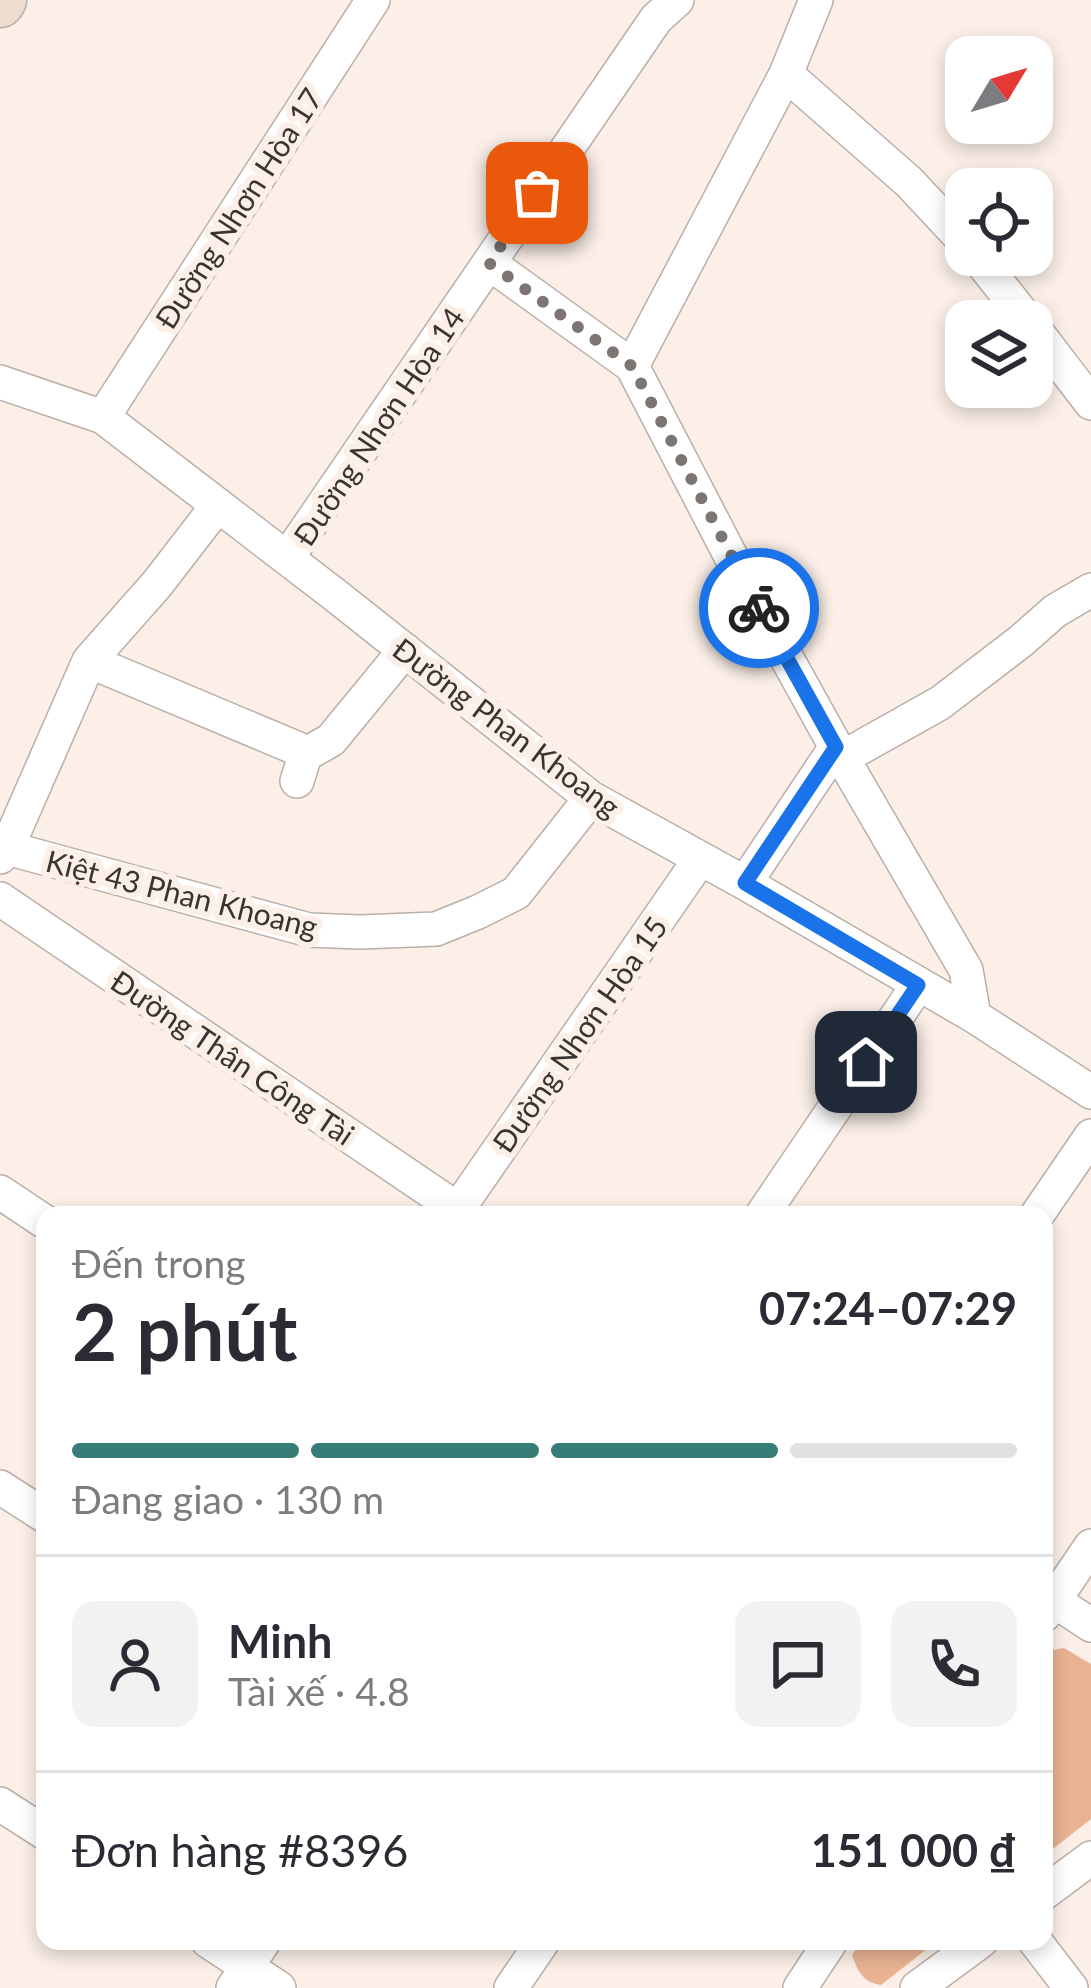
<!DOCTYPE html>
<html lang="vi">
<meta charset="utf-8">
<style>
:root{--surface:#fff;--page:#f2f2f3;--text:#2b2b33;--muted:#7c7c81;--line:#e1e1e2;--accent:#357d76}
body{margin:0;font-family:Lato,sans-serif;background:var(--page);color:var(--text);height:100vh;display:flex;flex-direction:column;font-size:45px;white-space:nowrap}
*{box-sizing:border-box;margin:0}
p{font-size:39px;color:var(--muted)}
.icon{flex:none;width:66px;height:66px;fill:none;stroke:currentColor;stroke-width:2;stroke-linecap:round;stroke-linejoin:round}
.map{position:relative;flex:1;overflow:hidden}
.details{position:absolute;left:36px;top:1206px;width:1017px;height:744px;display:flex;flex-direction:column;background:var(--surface);border-radius:24px;box-shadow:0 6px 18px #0003}
.details>*{flex:none}
.needle{width:78px;rotate:52deg}
.controls{position:absolute;left:945px;top:36px;display:grid;gap:24px}
.controls a{display:grid;place-items:center;width:108px;height:108px;border-radius:24px;background:var(--surface);box-shadow:0 6px 18px #0003;font-size:60px}
.pin{position:absolute;display:grid;place-items:center;width:102px;height:102px;color:#fff;margin:-51px;border-radius:24px;box-shadow:0 6px 18px #0006}
.courier{position:absolute;display:grid;place-items:center;width:120px;height:120px;margin:-60px;border:9px solid #1a73e8;border-radius:50%;background:#fff;color:#222;box-shadow:0 3px 15px #0007}
.overview em{font-style:normal;font-weight:700}
.overview div{display:flex;flex-direction:column-reverse}
.overview{display:flex;align-items:center;justify-content:space-between;height:204px;padding:0 36px}
h1{font-size:78px;font-weight:700;line-height:90px}
.bar{display:grid;grid-template-columns:repeat(4,1fr);gap:18px 12px;align-content:center;height:144px;padding:0 36px}
.bar i{height:15px;border-radius:9px;background:var(--line)}
.bar .selected{background:var(--accent)}
.bar p{grid-column:span 4}
.line{display:flex;align-items:center;gap:30px;padding:0 36px;border-top:3px solid var(--line)}
.line div{flex:1}
.round{display:grid;place-items:center;flex:none;width:126px;height:126px;border-radius:24px;background:var(--page)}
.map>svg:first-child{display:block}
.green{fill:#e9b393}
.lines{fill:none;stroke-linecap:round;stroke-linejoin:round}
.street-casing{stroke:#baafa8;stroke-width:36}
.secondary-casing{stroke:#baafa8;stroke-width:51}
.street{stroke:#fff;stroke-width:33}
.secondary{stroke:#efdcd0;stroke-width:48}
.done{stroke:#7d7572;stroke-width:12;stroke-dasharray:0 21.6}
.route{stroke:#1a73e8;stroke-width:15}
.labels{text-anchor:middle;dominant-baseline:central;stroke-width:12;stroke-linejoin:round;paint-order:stroke}
.street-label{font-size:30px;fill:#393432;stroke:#fbefe8}
</style>
<div class="map">
<svg width="1091" height="1988" viewBox="0 0 1091 1988">
<rect width="100%" height="100%" fill="#fbefe8"/>
<path class="green" d="M1064,1648L1091,1664V1819L1044,1856V1659L1052,1650Z
M861,1941H937L881,1985C863,1982 858,1972 852,1955Z"/>
<g class="lines">
<defs>
<path id="street" d="M816,0L786,74L632,366L739,572L836,747L966,970L974,1016
M786,74L909,182L966,243
M976,255L1028,321
M489,263L632,366
M1032,326L1091,403
M0,382L103,417L335,595L591,798L745,883L974,1016L1091,1092
M103,417L373,0
M287,558L656,19L677,0
M89,661L308,753L331,740L405,650
M842,758L940,703L1021,641L1055,611L1091,590
M297,781L306,752
M7,848L309,930L360,932L436,929L478,912L516,893L591,798
M0,857L7,848L89,661L157,584L218,505
M745,883L836,747
M0,899L466,1215
M0,1192L45,1222
M458,1209L700,859
M762,1215L918,985
M1037,1215L1091,1136
M0,1487L45,1516
M1044,1594L1091,1625
M1044,1615L1091,1546
M0,1804L45,1833
M1044,1893L1091,1858
M208,1941L279,1988
M1035,1941L1071,1988
M233,1988L264,1941
M511,1988L543,1941
M800,1988L831,1941
M917,1988L981,1941"/>
<path id="secondary" d="M0,3L2,0"/>
</defs>
<use href="#street" class="street-casing"/>
<use href="#secondary" class="secondary-casing"/>
<use href="#street" class="street"/>
<use href="#secondary" class="secondary"/>
</g>
<g class="lines">
<path class="done" d="M537,193L489,263L632,366L759,608"/>
<path class="route" d="M759,608L836,747L745,883L918,985L866,1062"/>
</g>
<g class="labels">
<g class="street-label">
<text transform="translate(238 208) rotate(-57)">Đường Nhơn Hòa 17</text>
<text transform="translate(378 426) rotate(-56)">Đường Nhơn Hòa 14</text>
<text transform="translate(507 727) rotate(37)">Đường Phan Khoang</text>
<text transform="translate(182 893) rotate(14)">Kiệt 43 Phan Khoang</text>
<text transform="translate(579 1034) rotate(-55)">Đường Nhơn Hòa 15</text>
<text transform="translate(233 1057) rotate(34)">Đường Thân Công Tài</text>
</g>
</g>
</svg>
<div class="controls">
<a><svg class="needle" viewBox="-14 -14 28 28"><path d="M0-13l5 13h-10z" fill="#e53935"/><path d="M0 13l5-13h-10z" fill="#7c7c81"/></svg></a>
<a><svg class="icon" aria-label="locate" viewBox="0 0 24 24"><circle cx="12" cy="12" r="6"/><path d="M12 2v4M12 18v4M2 12h4M18 12h4"/></svg></a>
<a><svg class="icon" aria-label="layers" viewBox="0 0 24 24"><path d="M12 4l9 5-9 5-9-5zM3 14l9 5 9-5"/></svg></a>
</div>
<div class="pin" style="left:537px;top:193px;background:#ea580c"><svg class="icon" aria-label="bag" viewBox="0 0 24 24"><path d="M5 8h14l-1 12H6zM9 8a3 3 0 0 1 6 0"/></svg></div>
<div class="pin" style="left:866px;top:1062px;background:#1f2937"><svg class="icon" aria-label="home" viewBox="0 0 24 24"><path d="M3 11l9-7 9 7M6 9v11h12V9"/></svg></div>
<div class="courier" style="left:759px;top:608px"><svg class="icon" aria-label="bike" viewBox="0 0 24 24"><circle cx="6" cy="16" r="4"/><circle cx="18" cy="16" r="4"/><path d="M6 16l4-8h5l3 8M10 8l3 8H6M13 5h3"/></svg></div>
<section class="details">
<div class="overview"><div><h1>2 phút</h1><p>Đến trong</p></div><em>07:24–07:29</em></div>
<div class="bar"><i class="selected"></i><i class="selected"></i><i class="selected"></i><i></i><p>Đang giao · 130 m</p></div>
<div class="line" style="height:216px"><a class="round"><svg class="icon" aria-label="person" viewBox="0 0 24 24"><circle cx="12" cy="8" r="4"/><path d="M4 21q1-7 8-7t8 7"/></svg></a><div><b>Minh</b><p>Tài xế · 4.8</p></div><a class="round"><svg class="icon" aria-label="chat" viewBox="0 0 24 24"><path d="M4 5h16v11H9l-5 4z"/></svg></a><a class="round"><svg class="icon" aria-label="phone" viewBox="0 0 24 24"><path d="M5 4h4l2 5-3 2q2 4 5 5l2-3 5 2v4C11 20 4 13 5 4z"/></svg></a></div>
<div class="line" style="height:156px"><div>Đơn hàng #8396</div><b>151 000 ₫</b></div>
</section>
</div>
